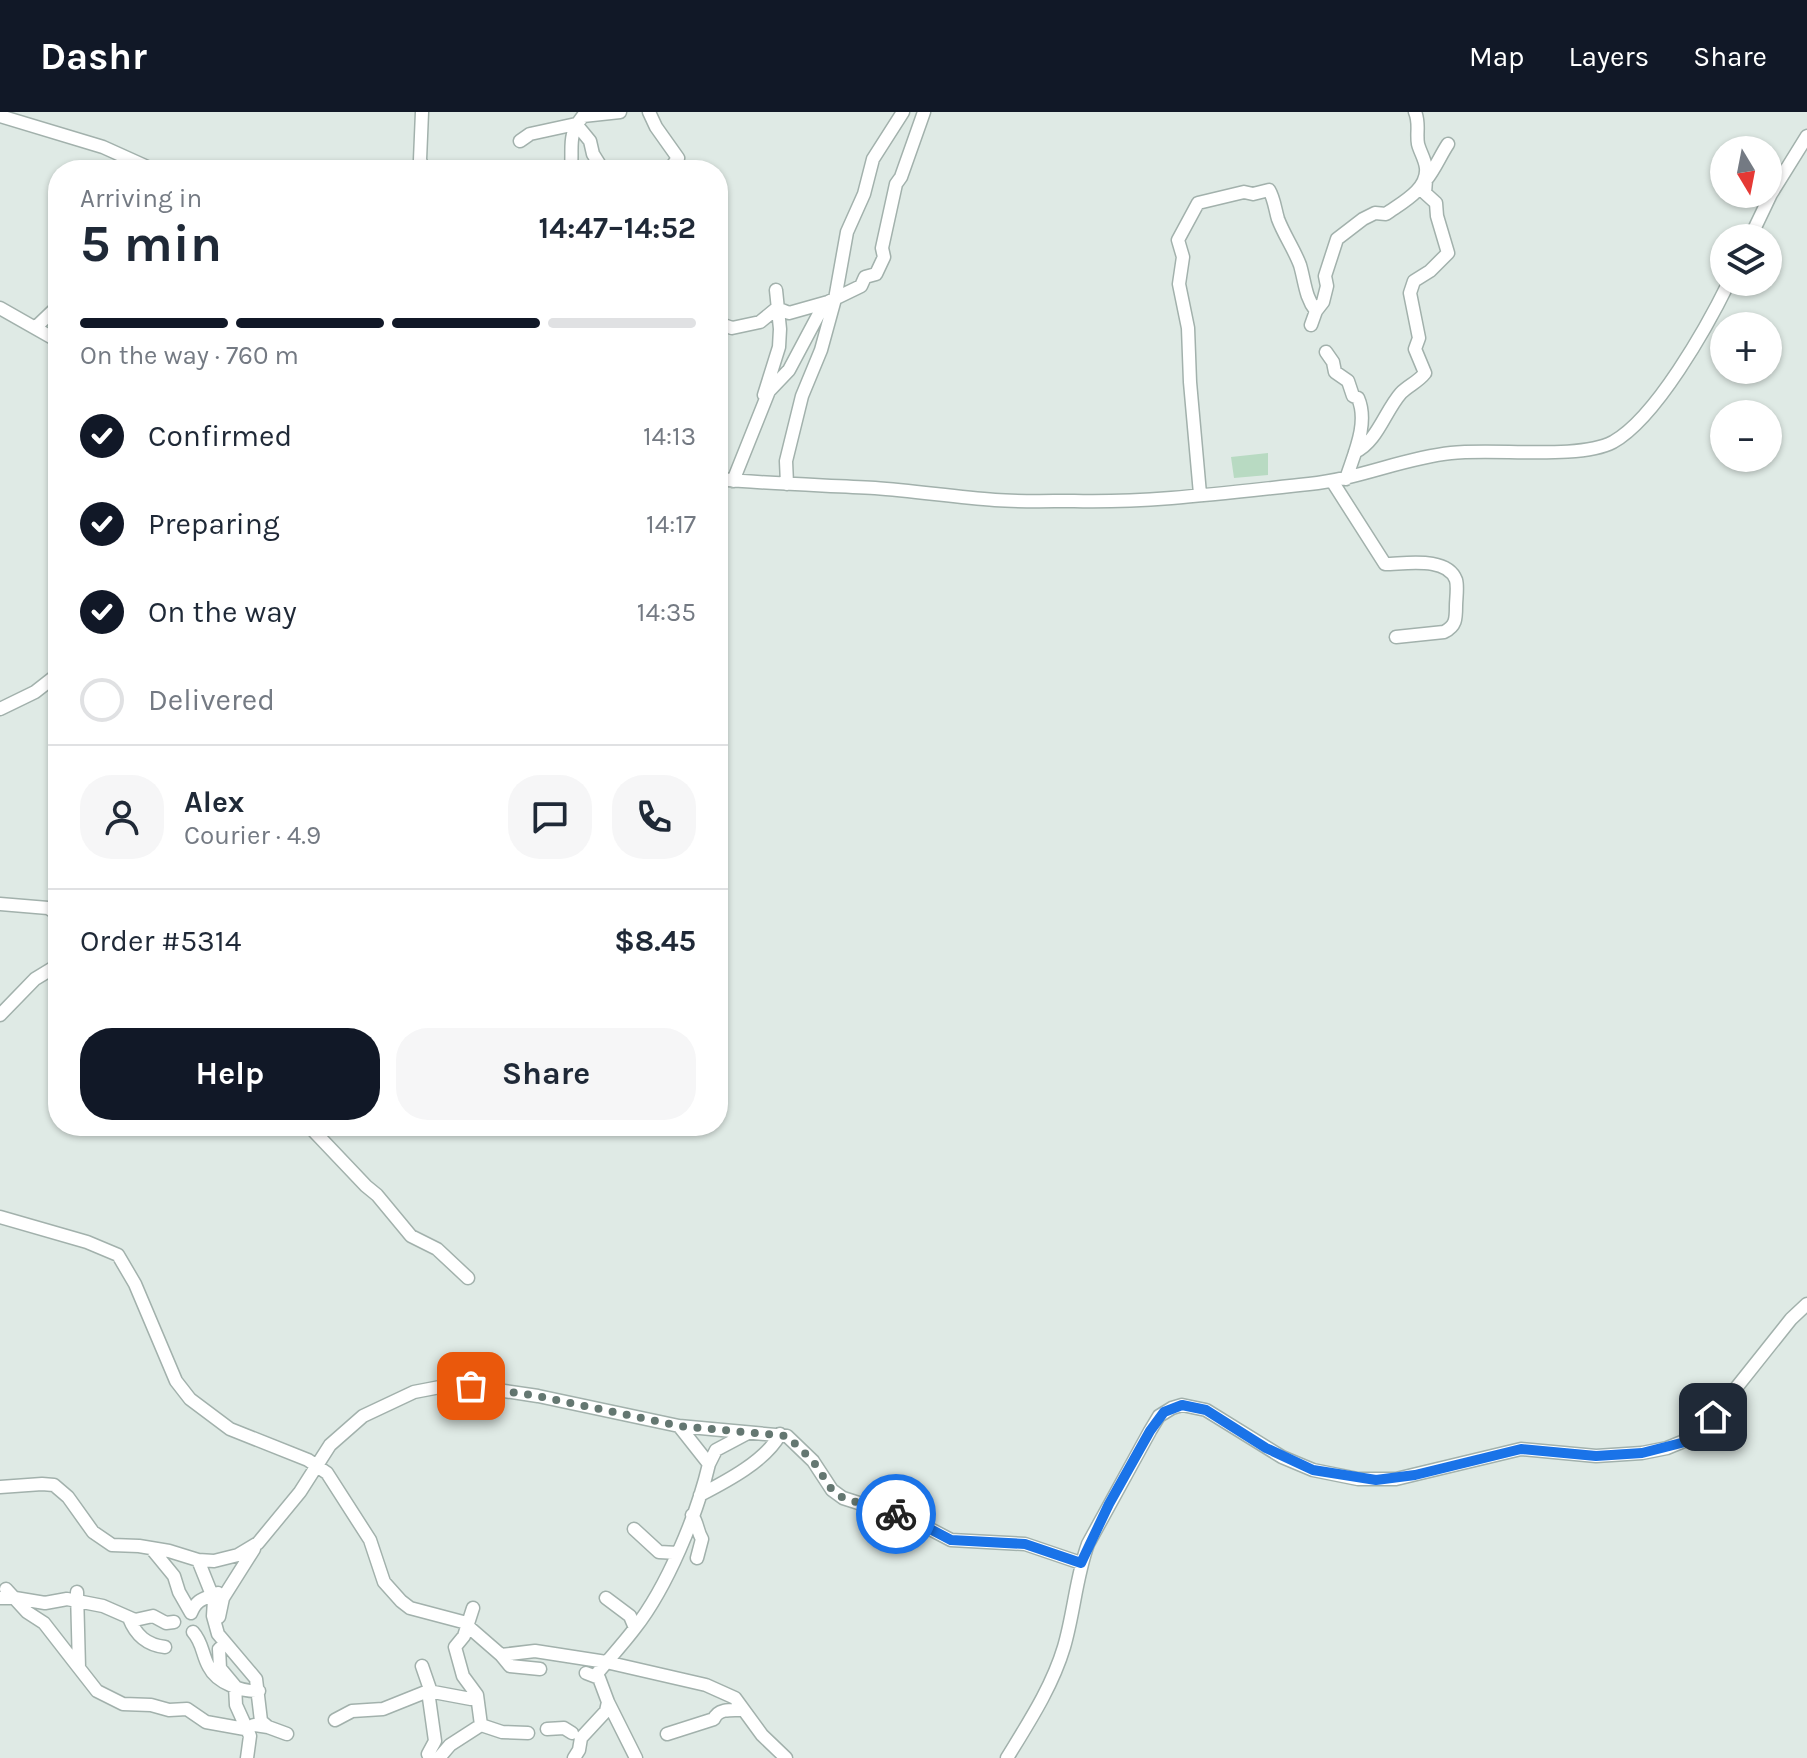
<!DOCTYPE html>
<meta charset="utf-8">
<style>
:root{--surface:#fff;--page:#f6f6f7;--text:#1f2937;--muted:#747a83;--line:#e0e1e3;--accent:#111827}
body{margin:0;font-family:Karla,sans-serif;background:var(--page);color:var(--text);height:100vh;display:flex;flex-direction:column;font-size:30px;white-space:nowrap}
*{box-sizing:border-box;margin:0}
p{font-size:26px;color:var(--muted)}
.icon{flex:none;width:44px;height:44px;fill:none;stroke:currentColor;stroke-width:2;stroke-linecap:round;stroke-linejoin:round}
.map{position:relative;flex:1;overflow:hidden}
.drawer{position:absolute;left:48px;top:48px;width:680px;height:976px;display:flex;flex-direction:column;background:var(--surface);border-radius:32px;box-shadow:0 2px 6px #0004}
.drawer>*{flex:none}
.needle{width:52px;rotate:170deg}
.tools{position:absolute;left:1710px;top:24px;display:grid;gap:16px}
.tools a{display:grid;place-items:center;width:72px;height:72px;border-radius:50%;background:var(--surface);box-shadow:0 2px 6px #0004;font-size:40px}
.pin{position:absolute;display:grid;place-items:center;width:68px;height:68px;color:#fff;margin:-34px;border-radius:16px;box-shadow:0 4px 12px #0006}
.courier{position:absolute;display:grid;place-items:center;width:80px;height:80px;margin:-40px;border:6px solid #1a73e8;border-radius:50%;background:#fff;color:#222;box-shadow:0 2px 10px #0007}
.summary em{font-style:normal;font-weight:700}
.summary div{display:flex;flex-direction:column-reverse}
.summary{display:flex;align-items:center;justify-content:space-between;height:136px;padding:0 32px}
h1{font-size:52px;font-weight:700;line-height:60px}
.bar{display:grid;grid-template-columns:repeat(4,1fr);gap:12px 8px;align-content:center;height:96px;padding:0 32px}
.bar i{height:10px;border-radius:6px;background:var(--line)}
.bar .current{background:var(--accent)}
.bar p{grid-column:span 4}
.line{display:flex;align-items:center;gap:20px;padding:0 32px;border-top:2px solid var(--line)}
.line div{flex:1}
.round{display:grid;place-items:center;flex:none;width:84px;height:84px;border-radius:32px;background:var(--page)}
ol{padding:0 32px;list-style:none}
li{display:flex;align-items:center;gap:24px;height:88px}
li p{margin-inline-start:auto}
li .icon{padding:8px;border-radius:50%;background:var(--accent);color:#fff;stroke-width:4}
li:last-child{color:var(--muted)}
li i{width:44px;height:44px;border:4px solid var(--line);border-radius:50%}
.cta{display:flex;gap:16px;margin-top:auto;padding:16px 32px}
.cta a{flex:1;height:92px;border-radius:32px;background:var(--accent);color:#fff;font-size:32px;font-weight:700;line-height:92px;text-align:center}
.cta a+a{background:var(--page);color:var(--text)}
header{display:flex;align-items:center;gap:48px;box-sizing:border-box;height:112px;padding:0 40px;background:var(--accent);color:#fff}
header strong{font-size:38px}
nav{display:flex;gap:44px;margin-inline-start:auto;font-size:28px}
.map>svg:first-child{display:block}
.green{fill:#b8dac2}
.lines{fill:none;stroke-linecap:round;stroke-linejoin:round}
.minor-casing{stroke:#a2b1ac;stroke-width:15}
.minor{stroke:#fff;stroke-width:12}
.done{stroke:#647771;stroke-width:8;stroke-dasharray:0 14.4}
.route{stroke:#1a73e8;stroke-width:10}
</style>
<header>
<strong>Dashr</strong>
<nav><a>Map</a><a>Layers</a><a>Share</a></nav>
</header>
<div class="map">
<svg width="1807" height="1646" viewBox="0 0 1807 1646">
<rect width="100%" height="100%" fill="#dfeae5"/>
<path class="green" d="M1268,341V363L1234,366L1231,345Z"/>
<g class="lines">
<defs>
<path id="minor" d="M422,0L420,48L424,58
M649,0L656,15L678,46L669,58
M0,4L103,35L154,58
M520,29L530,22L576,12L590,29L593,42L603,58
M571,58C573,33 567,24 583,4L620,0
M1750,126L1771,82L1807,24
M0,196L58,229
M1316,199L1323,190L1327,174L1325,164L1337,127L1363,107L1375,101L1386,102C1401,91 1428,78 1426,56C1425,47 1420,40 1418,32C1416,21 1420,11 1415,0
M718,211L732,216L760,210L777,196L789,201L828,190L861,174L865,165L876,162L884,145L882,136L896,72L901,65L924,0
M36,215L58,194
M1326,240L1333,250L1335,260L1348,269L1353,284L1358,286C1369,311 1354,342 1346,367
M764,283L779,235L780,217L776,178
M1355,340C1377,330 1385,299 1401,281C1409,273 1418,270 1425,261L1415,237L1419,226L1410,181L1414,169L1430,159L1448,141L1437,104L1436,91L1425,81L1426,68C1435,57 1440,44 1448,32
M718,367C770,372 823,373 875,376C915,379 955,385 995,388C1021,390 1048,389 1074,389C1152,391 1232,380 1309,372C1359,367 1403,346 1451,341C1494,336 1579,348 1613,330C1656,306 1707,215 1729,170
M733,369L769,279L789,258L822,196L828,190
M1332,369L1385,452C1405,452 1447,444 1456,468C1458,475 1456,487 1456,494C1456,507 1456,514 1444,520L1396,525
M787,372L786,349L802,284L821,238L835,187L847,120L864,82L873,47L903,0
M1200,382L1190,270L1188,216L1179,172L1183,145L1178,128L1198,91L1244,80L1253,82L1269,78C1274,86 1275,97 1278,107C1284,123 1294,137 1300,153C1305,170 1305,185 1316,199L1311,213
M0,597L35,580L58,562
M0,792L48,796L58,802
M0,903L35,867L58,853
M309,1014L366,1074L377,1083L411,1124L437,1137L468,1166
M0,1105L87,1130L118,1143L135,1172L176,1269L190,1287L230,1317L308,1348L327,1361L370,1428L384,1470L401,1489L410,1496L463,1510L501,1543L535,1539L606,1550L706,1573L735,1586L762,1623L786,1646
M709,1352L716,1338L748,1321
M0,1375L42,1372L54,1373L68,1385L93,1420L112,1433L139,1434L169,1439L198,1448L214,1449L238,1443L258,1431L300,1380L330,1333L363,1304L414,1280L440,1275L471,1274L538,1284L679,1314L787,1324L813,1349L832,1378L843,1386L915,1409L951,1428L1025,1432L1081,1451
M700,1383C725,1370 766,1349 780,1322
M692,1403C698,1411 697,1419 702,1427L697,1446
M634,1417L659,1440L678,1441
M151,1436L174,1464L179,1480L191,1501
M198,1448L214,1488L213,1504L218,1522L256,1567L261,1609L268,1615L287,1622
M6,1477L27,1500L44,1511L79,1556
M77,1480L79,1556L97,1579L123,1592L151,1593L169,1598L187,1597L206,1610L245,1617L254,1613L268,1615
M0,1486H15L45,1491L67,1487L103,1494L135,1508L153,1504L166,1511L174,1510
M606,1486L630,1504L635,1516
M473,1496L464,1524L455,1535L463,1564L477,1583L481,1613L502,1620L528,1621
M191,1501C197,1486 205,1487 218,1481
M219,1505L223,1486L254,1437
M129,1506C136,1524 147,1533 165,1535
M193,1520C203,1531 202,1543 209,1555C217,1571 242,1580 259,1579
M225,1532L219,1537L220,1556L235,1574L236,1593L250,1624L247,1646
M501,1543L510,1554L540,1557
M422,1554L431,1580
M595,1564C608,1548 623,1532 635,1516C667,1475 697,1403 709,1352L679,1314
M428,1579L435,1629L428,1642L430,1646
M608,1590L636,1646
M335,1608L352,1599L383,1597L428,1579L471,1587
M547,1617L564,1616L572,1621
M667,1622L714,1607C718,1596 733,1598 743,1598
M439,1646L450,1633L481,1613
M574,1646L579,1638L581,1626L606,1599L608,1590L599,1566L586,1561
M1007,1646C1029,1610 1052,1575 1064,1535C1074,1501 1076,1465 1088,1432L1150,1319L1159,1304L1172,1296L1182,1293L1206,1298L1282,1345L1313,1358L1358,1367H1396L1521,1337L1596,1344L1642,1341L1667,1336L1694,1325L1713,1305L1791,1207L1807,1192"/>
</defs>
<use href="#minor" class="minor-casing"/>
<use href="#minor" class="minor"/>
</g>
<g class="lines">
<path class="done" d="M471,1274L538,1284L679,1314L787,1324L813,1349L832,1378L843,1386L896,1402"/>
<path class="route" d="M896,1402L915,1409L951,1428L1025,1432L1081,1451L1109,1392L1150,1319L1164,1300L1182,1293L1206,1298L1266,1336L1313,1358L1376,1368L1415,1363L1521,1337L1596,1344L1642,1341L1685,1330L1694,1325L1713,1305"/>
</g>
</svg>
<div class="tools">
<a><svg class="needle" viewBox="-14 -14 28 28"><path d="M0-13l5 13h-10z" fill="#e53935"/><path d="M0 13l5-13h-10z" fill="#747a83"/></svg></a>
<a><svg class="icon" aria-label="layers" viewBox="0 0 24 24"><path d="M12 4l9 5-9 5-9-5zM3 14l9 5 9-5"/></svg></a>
<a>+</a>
<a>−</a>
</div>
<div class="pin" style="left:471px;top:1274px;background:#ea580c"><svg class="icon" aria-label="bag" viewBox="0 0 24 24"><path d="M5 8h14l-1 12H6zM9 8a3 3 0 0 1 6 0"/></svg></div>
<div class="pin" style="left:1713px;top:1305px;background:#1f2937"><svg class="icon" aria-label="home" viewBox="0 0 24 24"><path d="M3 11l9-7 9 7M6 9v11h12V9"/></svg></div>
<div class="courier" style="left:896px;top:1402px"><svg class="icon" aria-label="bike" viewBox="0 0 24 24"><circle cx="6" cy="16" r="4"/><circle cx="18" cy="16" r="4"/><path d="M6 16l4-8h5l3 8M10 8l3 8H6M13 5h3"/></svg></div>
<section class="drawer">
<div class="summary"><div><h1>5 min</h1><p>Arriving in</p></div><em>14:47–14:52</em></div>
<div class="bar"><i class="current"></i><i class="current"></i><i class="current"></i><i></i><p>On the way · 760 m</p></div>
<ol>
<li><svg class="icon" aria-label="check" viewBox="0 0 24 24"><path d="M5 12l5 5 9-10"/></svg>Confirmed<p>14:13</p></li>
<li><svg class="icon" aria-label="check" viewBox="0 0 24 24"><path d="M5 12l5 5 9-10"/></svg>Preparing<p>14:17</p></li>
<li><svg class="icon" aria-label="check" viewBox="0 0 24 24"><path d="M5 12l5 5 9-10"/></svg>On the way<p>14:35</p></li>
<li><i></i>Delivered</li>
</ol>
<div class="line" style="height:144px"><a class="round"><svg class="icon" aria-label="person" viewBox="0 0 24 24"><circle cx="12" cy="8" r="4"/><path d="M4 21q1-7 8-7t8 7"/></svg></a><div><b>Alex</b><p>Courier · 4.9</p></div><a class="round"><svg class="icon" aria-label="chat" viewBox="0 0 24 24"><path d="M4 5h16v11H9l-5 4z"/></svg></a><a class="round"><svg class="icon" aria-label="phone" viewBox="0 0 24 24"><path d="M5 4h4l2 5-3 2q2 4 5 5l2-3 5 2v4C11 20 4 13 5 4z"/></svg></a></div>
<div class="line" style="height:104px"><div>Order #5314</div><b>$8.45</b></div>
<div class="cta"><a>Help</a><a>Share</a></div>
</section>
</div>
